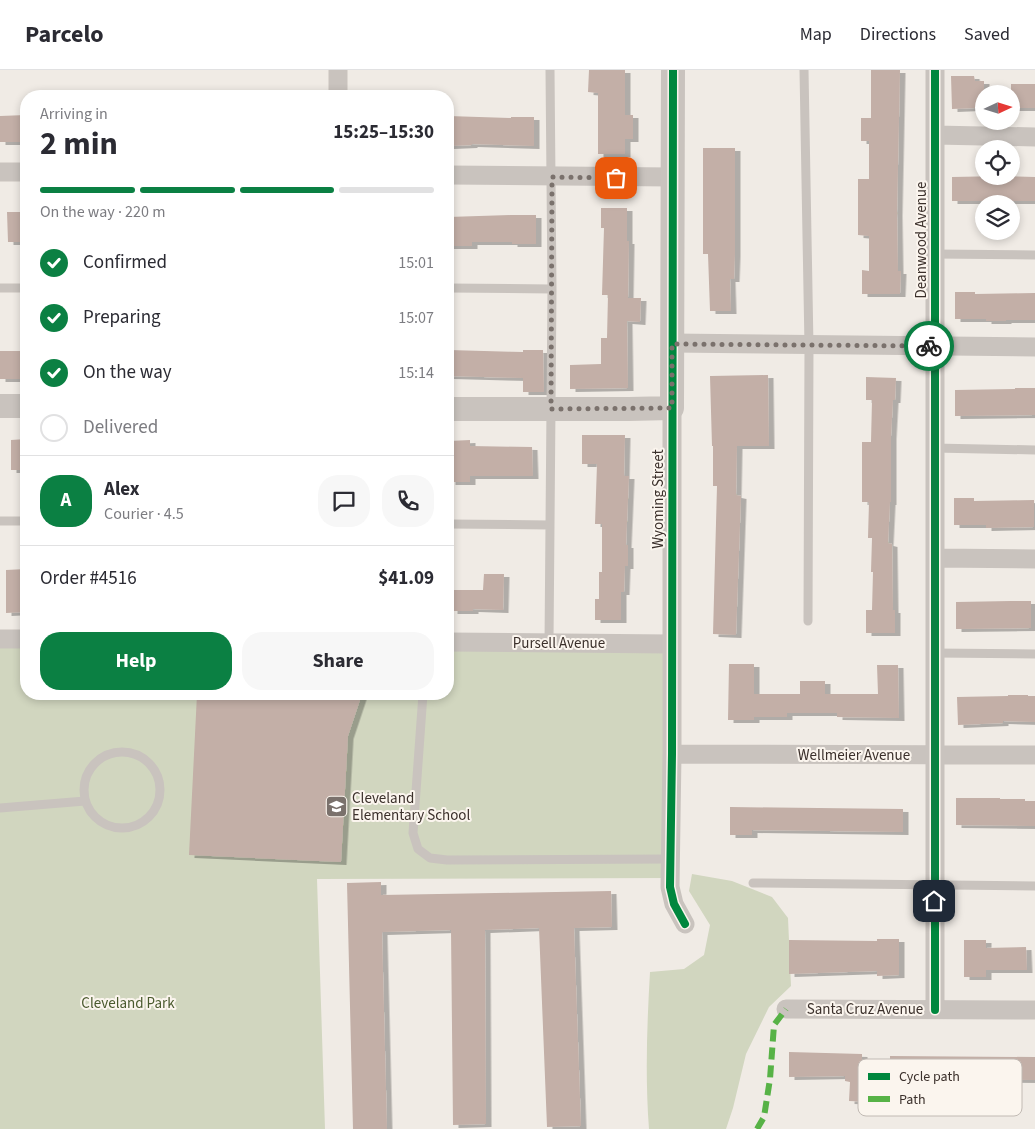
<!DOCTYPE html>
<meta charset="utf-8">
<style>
:root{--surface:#fff;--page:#f7f7f7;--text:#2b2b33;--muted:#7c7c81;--line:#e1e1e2;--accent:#0b8043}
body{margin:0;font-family:"Source Sans 3",sans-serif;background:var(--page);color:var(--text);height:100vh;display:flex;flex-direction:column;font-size:19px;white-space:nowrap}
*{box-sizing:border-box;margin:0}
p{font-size:16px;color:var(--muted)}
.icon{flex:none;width:28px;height:28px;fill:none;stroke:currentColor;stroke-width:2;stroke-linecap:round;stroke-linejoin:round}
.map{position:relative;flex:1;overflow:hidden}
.drawer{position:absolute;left:20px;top:20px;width:434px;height:610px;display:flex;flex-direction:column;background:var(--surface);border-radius:20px;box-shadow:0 2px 8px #0003}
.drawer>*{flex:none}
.needle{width:32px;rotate:86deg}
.controls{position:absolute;left:975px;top:15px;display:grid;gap:10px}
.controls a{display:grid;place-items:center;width:45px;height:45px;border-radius:50%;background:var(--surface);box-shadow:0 2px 8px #0003;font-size:25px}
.pin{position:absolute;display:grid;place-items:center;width:42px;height:42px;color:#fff;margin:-21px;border-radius:10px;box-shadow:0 2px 8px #0006}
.courier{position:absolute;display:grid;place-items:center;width:50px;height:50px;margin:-25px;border:4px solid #0b8043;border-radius:50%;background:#fff;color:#222;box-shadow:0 1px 6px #0007}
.headline em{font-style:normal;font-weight:700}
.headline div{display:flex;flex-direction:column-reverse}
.headline{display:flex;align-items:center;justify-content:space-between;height:85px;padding:0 20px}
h1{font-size:32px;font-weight:700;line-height:38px}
.bar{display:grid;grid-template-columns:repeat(4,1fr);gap:8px 5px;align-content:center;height:60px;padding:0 20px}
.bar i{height:6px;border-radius:4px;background:var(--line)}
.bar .current{background:var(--accent)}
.bar p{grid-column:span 4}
.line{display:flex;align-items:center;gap:12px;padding:0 20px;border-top:1px solid var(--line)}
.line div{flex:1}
.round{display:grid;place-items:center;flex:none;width:52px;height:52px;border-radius:20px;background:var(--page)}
ol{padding:0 20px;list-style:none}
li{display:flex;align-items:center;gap:15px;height:55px}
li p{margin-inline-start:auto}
li .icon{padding:5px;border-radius:50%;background:var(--accent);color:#fff;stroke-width:4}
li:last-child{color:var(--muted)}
li i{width:28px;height:28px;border:2px solid var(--line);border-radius:50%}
.primary-button{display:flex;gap:10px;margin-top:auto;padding:10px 20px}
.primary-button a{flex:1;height:58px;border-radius:20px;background:var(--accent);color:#fff;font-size:20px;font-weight:700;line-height:58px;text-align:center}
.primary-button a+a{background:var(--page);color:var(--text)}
header{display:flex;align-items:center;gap:30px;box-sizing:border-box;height:70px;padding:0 25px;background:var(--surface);border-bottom:1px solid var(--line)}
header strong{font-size:24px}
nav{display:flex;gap:28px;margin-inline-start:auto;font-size:18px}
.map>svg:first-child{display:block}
.green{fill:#d1d6bf}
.building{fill:#c3afa7;filter:url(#shadow)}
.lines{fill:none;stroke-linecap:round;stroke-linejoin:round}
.service{stroke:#c9c3be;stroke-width:9}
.minor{stroke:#c9c3be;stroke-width:19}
.tertiary{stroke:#c9c3be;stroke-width:24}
.quiet{stroke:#57b246;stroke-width:6;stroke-dasharray:12 6;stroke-linecap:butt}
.cycleway-casing{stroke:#fbf5ee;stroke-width:11}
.cycleway{stroke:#00873e;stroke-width:8}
.done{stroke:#7a716c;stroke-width:5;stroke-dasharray:0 9}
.route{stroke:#0b8043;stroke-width:6}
.labels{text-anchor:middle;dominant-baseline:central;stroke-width:4;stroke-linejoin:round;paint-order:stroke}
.street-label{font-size:15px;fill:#3b302b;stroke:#fbf5ee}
.poi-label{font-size:15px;fill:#3b302b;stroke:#fbf5ee;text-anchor:start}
.park-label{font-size:15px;fill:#4a5a2e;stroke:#fbf5ee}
.key{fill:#fbf5ee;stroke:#c1bab4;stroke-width:1}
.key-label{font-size:14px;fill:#3b302b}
</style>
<header>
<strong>Parcelo</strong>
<nav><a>Map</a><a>Directions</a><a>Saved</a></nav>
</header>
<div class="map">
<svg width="1035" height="1059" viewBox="0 0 1035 1059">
<defs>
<filter id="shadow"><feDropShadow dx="5.5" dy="3" stdDeviation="0" flood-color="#0004"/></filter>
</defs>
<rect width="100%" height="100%" fill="#f0ebe5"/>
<path class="green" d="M0,569H26V624H448V572L671,574V808L317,809L325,1059H0Z
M692,804L732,811L772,827L788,848L791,916L769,937L746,984L733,1038L726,1059H649C645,1007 647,954 650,902L684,899L704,885L710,855L689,821Z"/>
<path class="building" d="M589,0H625V45H633V69H625V84H598V23L588,22Z
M871,0H900L897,143L898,201H901L900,224H862V200L869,201V166L858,165V109H869V71H861V48H871Z
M951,6H974L975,11H984V36H975V38L952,39Z
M1011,14H1035V38H1011Z
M26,45V72H0V46Z
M448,46L511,48V47H534V76L472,74V75L448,76Z
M703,78H735V184L734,209H730L731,241H710L708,184H703Z
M1004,106L1035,107V131H952V107Z
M601,138H627V171H629L628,228H641L640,252L627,251L628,318L570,319V295L601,294V268H607L608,225H602L604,158H601Z
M7,142H26V172H8Z
M512,145H536V174H512V172H472V176H448V147Z
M955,222H975V224L1035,223V250H1006V251H986V249H955Z
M449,280L523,282V280H543L544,322H523V308L448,306Z
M0,281H26V309H0Z
M768,305L769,376H737L736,425L741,426L736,565L713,564L717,416H713V376H712L710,306Z
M866,307L896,308L895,330H893L891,366V432H890L888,473L892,474L893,540H895V563H866V540H872L873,502H871L872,468H868L869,432H862V372H871L872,330H866Z
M1015,318H1035V345L955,346V320L1015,319Z
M582,365H625L624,406H629L626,475H628V496H625L624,522H621V550H595V529H599V502H602V454H595L597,394H582Z
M26,369V400H11V370Z
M470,370V376L532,377L533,406H470V412H450L449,371Z
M954,428H974V431L1034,430V457L986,458V455H954Z
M26,499V542L6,543V500Z
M484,504H504L503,540L473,539V541H452V520H483Z
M1011,531H1031V558L956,559V532Z
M729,594H754V624H800V611H825V624H878L877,595H898L899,648L837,647V643H787V647H754V650H728Z
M197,624H362L348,666L341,792L189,785Z
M1008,625H1028V626H1035V652L1003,651V653L958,655L957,627L1008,626Z
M956,728H1000V729H1025V731H1035V756L956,755Z
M730,737L903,739V762L752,760V765H730Z
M381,812V825L611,821L612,857L574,858L581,1056L547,1057L539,858L485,860L486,1054L453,1055L451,860L382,862L387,1059H353L347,813Z
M877,869H899V905L877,906V901L789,904V870L877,871Z
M964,870H986V878L1026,877L1027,900H986V907H964Z
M789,982L862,984V991L890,993V986L1035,987V1010L919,1009V1016L872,1015L871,1032L849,1031L850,1012L845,1011V1006L789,1007Z"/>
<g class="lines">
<path class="service" d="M804,0L809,276L808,551
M934,184L1035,185
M0,218H26
M448,218L552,219
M934,378L1035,380
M0,451H26
M448,454L550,455
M549,573L552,219L550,0
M934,583L1035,584
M423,624L413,763L418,779L430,788L447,790L671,789
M84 720a38 38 0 1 1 76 0a38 38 0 1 1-76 0Z
M0,738L85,731
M753,813L1035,816"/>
<path class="minor" d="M338,0V26
M935,65L1035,67
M0,102H26
M448,105L672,107
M672,273L1035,277
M672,338V684L670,817L674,834L685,854
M935,488L1035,489
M0,569H26
M448,572L671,574
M672,684L1035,685
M786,939L1035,940
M935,940V0"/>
<path class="tertiary" d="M0,336H26
M448,339H629L672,338L673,0"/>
<path class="quiet" d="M757,1059L764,1047L770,1009L774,955L786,939"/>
<defs>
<path id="cycleway" d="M673,0L672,684L670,817L674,834L685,854
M935,940V0"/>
</defs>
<use href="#cycleway" class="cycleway-casing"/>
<use href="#cycleway" class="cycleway"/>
</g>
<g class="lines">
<path class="done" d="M616,108L552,107L551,339L672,338V274L929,276"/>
<path class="route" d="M929,276H934V831"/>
</g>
<defs>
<symbol id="school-square" viewBox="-11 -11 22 22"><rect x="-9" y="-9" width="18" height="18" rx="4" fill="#7a716c" stroke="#fbf5ee"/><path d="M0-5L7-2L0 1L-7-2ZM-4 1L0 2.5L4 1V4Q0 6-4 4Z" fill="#fff"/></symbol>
</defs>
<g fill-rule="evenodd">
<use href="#school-square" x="324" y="724" width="25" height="25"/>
</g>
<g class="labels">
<g class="street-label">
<text transform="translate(921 170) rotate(-90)">Deanwood Avenue</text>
<text transform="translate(658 429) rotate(-90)">Wyoming Street</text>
<text x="559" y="573">Pursell Avenue</text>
<text x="854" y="685">Wellmeier Avenue</text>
<text x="865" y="939">Santa Cruz Avenue</text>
</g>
<g class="poi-label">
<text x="352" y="728">Cleveland<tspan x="352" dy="17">Elementary School</tspan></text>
</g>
<g class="park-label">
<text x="128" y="933">Cleveland Park</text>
</g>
</g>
<rect x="858" y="989" width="164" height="57" rx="8" class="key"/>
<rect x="868" y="1003" width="22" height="7" fill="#00873e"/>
<rect x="868" y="1026" width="22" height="6" fill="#57b246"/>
<g class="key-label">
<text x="899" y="1011">Cycle path</text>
<text x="899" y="1034">Path</text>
</g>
</svg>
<div class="controls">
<a><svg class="needle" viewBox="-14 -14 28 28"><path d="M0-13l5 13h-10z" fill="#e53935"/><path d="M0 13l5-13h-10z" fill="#7c7c81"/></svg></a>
<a><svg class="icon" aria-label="locate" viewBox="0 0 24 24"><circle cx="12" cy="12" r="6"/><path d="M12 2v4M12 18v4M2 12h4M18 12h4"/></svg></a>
<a><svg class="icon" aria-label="layers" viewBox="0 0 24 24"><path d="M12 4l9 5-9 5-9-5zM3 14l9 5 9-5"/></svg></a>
</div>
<div class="pin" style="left:616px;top:108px;background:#ea580c"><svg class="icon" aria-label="bag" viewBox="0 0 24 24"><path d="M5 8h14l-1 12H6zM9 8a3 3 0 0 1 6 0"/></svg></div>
<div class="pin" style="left:934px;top:831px;background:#1f2937"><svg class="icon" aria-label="home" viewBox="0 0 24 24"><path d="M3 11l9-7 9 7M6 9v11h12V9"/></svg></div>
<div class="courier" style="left:929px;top:276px"><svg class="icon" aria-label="bike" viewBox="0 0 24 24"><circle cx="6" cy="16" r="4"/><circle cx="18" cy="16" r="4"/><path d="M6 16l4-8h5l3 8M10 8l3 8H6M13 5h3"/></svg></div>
<section class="drawer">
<div class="headline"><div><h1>2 min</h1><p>Arriving in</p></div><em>15:25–15:30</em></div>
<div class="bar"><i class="current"></i><i class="current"></i><i class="current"></i><i></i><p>On the way · 220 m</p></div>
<ol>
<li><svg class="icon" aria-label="check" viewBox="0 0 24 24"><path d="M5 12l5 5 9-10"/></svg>Confirmed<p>15:01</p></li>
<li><svg class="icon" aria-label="check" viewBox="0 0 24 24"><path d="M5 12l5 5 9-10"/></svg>Preparing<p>15:07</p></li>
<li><svg class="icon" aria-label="check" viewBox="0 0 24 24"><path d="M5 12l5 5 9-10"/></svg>On the way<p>15:14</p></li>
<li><i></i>Delivered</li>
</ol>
<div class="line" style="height:90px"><b class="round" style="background:var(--accent);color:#fff">A</b><div><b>Alex</b><p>Courier · 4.5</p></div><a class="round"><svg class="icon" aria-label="chat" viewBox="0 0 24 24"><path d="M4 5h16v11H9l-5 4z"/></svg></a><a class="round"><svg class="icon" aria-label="phone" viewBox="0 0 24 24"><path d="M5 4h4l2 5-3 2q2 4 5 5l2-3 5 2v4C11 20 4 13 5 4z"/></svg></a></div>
<div class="line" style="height:65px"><div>Order #4516</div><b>$41.09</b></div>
<div class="primary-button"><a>Help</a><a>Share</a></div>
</section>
</div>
